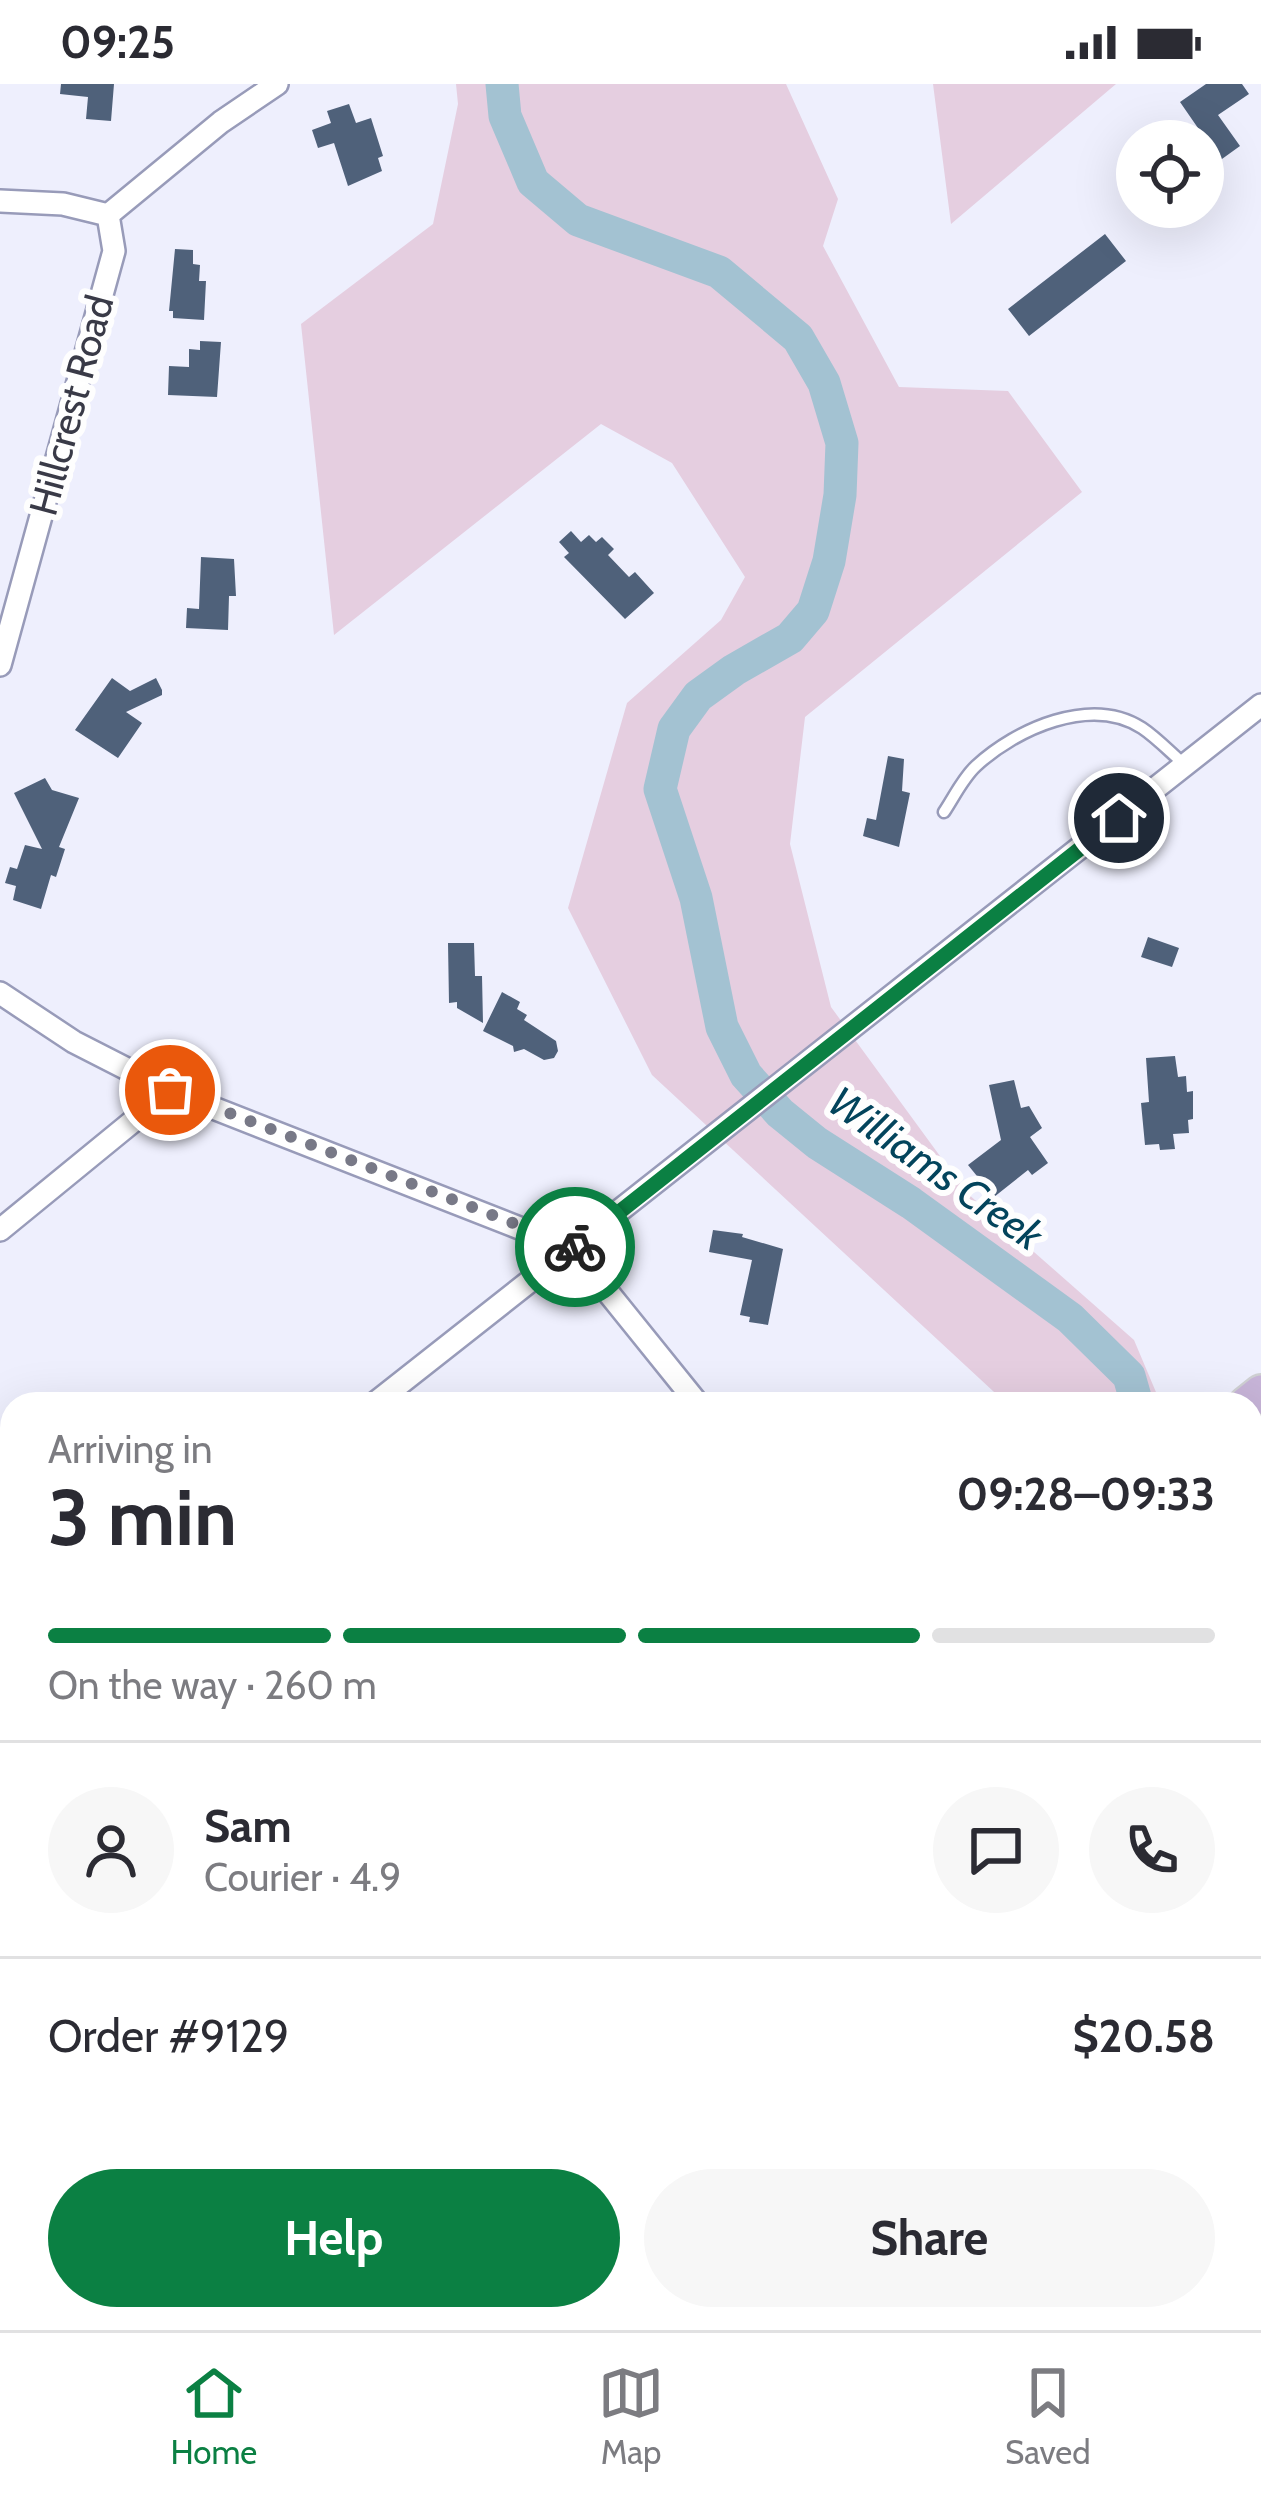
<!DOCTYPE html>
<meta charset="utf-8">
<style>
:root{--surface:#fff;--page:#f7f7f7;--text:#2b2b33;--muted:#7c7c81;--line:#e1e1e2;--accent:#0b8043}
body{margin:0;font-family:Cabin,sans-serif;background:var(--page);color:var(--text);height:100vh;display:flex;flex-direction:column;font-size:45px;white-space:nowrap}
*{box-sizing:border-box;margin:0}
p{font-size:39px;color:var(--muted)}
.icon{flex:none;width:66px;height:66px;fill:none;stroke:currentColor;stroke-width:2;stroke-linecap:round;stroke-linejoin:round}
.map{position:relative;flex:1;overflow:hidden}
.side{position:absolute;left:0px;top:1308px;width:1263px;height:939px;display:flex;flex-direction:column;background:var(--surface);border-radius:36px 36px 0 0;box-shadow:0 12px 48px #0002}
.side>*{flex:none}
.buttons{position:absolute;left:1116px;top:36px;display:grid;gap:24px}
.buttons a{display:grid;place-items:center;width:108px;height:108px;border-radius:50%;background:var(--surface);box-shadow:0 12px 48px #0002;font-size:60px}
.pin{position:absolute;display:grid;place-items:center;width:102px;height:102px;color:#fff;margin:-51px;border:6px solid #fff;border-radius:50%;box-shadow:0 3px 12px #0007}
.courier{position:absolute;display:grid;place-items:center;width:120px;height:120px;margin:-60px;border:9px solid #0b8043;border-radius:50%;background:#fff;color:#222;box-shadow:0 3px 15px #0007}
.overview em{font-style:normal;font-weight:700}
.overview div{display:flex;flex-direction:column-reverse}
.overview{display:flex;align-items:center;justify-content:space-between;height:204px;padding:0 48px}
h1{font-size:78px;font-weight:700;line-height:90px}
.bar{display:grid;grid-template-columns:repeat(4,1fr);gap:18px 12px;align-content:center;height:144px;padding:0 48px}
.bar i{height:15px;border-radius:9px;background:var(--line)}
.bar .current{background:var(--accent)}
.bar p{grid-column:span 4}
.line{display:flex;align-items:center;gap:30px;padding:0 48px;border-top:3px solid var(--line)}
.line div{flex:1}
.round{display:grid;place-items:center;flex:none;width:126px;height:126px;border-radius:63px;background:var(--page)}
.primary-button{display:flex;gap:24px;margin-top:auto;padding:24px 48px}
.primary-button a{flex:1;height:138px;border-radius:72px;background:var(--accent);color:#fff;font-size:48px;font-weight:700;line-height:138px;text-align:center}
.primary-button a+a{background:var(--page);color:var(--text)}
.status{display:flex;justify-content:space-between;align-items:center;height:84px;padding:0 60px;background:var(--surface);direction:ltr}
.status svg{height:33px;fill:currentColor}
.tab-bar{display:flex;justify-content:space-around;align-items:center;height:168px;border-top:3px solid var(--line);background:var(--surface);font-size:33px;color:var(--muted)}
.tab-bar a{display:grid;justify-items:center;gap:6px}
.tab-bar .current{color:var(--accent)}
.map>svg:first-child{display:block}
.green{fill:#e5cee0}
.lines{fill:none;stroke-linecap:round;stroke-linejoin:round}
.river{stroke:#a3c2d2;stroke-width:33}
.building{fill:#4f617a}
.lane-casing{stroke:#989bb9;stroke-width:15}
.street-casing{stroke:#989bb9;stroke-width:26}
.primary-casing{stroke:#cfd0d3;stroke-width:38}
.lane{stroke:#fff;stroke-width:10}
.street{stroke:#fff;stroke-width:21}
.primary{stroke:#c7b4d8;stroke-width:33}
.done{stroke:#787987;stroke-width:12;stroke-dasharray:0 21.6}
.route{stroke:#0b8043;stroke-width:15}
.labels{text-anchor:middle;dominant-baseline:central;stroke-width:12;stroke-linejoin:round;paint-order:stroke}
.street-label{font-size:39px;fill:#393a47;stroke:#fefefe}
.water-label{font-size:42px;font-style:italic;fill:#03445c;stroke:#fefefe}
</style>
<div class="status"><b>09:25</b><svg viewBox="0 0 49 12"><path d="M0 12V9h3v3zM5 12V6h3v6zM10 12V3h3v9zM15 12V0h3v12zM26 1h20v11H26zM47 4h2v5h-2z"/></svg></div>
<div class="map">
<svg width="1261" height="2246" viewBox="0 0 1261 2246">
<rect width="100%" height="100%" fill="#eeeffd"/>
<path class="green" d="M456,0H786L838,115L823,162L899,303L1008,307L1082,408L805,633L790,760L831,923L967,1109L1134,1256L1161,1320H1007L652,991L568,824L627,619L721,536L745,493L672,379L601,340L334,551L301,240L433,140L458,20Z
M933,0H1116L951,140Z
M1261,1354V1635L1251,1622V1361Z"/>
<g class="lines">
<path class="river" d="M502,0L505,32L533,98L578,136L719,188L798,254L824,299L842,359L840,411L829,477L813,527L790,554L734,586L698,612L674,645L660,705L696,814L722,943L746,991L780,1029L817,1059L911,1119L1070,1234L1129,1292L1137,1320
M1251,1573L1261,1583"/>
</g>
<path class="building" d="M61,0H114L111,37L86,35L88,13L60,10Z
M1206,0H1242L1249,10L1218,31L1240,62L1215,80L1203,64L1209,60L1180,18Z
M349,20L356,39L371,34L383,72L378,74L382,87L348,102L334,59L318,64L312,46L331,39L327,27Z
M1105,150L1126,177L1029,252L1008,225Z
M175,165L193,166V180L200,181L199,197H206L204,236L173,234V227H169Z
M200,257L221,258L217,313L168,311L169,282L189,283V265L200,266Z
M571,447L581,458L589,451L596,458L602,453L614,465L608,471L629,493L635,488L654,509L625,535L564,473L569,469L559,458Z
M201,473L234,475L236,512H229L228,546L186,544L187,524L199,525Z
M112,594L130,607L156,594L162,606V611L126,628L142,639L118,674L75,646Z
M888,672L904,675L902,707L910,709L899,763L863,752L867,734L876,736Z
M45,694L52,706L79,714L59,763L65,765L56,793L51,791L41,825L13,816L16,802L5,799L10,783L17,785L25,761L42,765L14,709Z
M1148,853L1179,864L1172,883L1141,873Z
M448,859H474L475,892H482L483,939L457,924V918L449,919Z
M502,908L520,918L517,925L527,931L524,936L556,957L558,967L554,974L544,976L524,965L514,968L513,962L483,947Z
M1175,972L1178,993L1186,992L1187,1008L1193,1007V1035L1188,1036L1189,1049L1173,1050L1175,1065L1160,1066L1159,1060L1145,1061L1141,1019L1149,1018L1146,974Z
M1014,996L1021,1024L1029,1022L1042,1044L1030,1053L1048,1079L1032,1091L1028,1086L994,1113L968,1081L1001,1056L989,1001Z
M713,1146L743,1150L742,1153L783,1165L768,1241L749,1238L750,1233L740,1231L752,1176L709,1168Z"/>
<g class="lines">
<defs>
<path id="lane" d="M944,728C954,713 963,694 976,682C1016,645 1091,611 1142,644C1157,654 1171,669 1185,681"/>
<path id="street" d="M0,117L63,120L108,131
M108,131L221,38L277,0
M0,581L114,167L108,131
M0,909L74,958L170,1007L573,1165L698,1320
M0,1146L170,1007
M374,1320L1261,621
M0,1613L12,1604
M444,2235L452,2246
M937,2246L951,2235"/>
<path id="primary" d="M1246,1320L1261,1308
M60,2246L74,2235"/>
</defs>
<use href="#lane" class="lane-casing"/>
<use href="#street" class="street-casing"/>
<use href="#primary" class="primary-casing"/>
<use href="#lane" class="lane"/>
<use href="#street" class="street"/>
<use href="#primary" class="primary"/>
</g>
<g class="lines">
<path class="done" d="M170,1006L575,1163"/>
<path class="route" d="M575,1163L1119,734"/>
</g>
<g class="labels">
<g class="street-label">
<text transform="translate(71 321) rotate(-75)">Hillcrest Road</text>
</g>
<g class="water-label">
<text transform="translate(936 1084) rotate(35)">Williams Creek</text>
</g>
</g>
</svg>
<div class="buttons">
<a><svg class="icon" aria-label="locate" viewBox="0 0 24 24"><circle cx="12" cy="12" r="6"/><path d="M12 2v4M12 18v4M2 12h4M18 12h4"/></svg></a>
</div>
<div class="pin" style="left:170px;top:1006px;background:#ea580c"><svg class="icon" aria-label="bag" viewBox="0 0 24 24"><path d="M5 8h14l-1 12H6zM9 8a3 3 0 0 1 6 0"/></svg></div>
<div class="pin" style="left:1119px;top:734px;background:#1f2937"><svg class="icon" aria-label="home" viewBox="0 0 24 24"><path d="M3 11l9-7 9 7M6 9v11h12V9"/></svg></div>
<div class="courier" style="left:575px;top:1163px"><svg class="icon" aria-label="bike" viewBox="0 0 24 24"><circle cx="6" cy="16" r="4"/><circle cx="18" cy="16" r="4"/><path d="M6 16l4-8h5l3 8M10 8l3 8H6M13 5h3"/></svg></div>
<section class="side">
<div class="overview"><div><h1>3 min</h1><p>Arriving in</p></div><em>09:28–09:33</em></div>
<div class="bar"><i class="current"></i><i class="current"></i><i class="current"></i><i></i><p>On the way · 260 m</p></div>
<div class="line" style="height:216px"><a class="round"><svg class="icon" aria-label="person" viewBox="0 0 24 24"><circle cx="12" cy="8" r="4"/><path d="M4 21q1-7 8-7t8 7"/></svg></a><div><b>Sam</b><p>Courier · 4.9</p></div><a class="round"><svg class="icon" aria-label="chat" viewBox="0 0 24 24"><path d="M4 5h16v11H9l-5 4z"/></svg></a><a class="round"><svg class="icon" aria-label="phone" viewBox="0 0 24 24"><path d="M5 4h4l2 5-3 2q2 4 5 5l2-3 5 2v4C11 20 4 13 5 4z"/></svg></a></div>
<div class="line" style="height:156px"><div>Order #9129</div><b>$20.58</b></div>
<div class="primary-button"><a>Help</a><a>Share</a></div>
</section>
</div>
<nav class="tab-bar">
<a class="current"><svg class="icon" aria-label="home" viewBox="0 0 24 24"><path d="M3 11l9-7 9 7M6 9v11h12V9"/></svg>Home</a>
<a><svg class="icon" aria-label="map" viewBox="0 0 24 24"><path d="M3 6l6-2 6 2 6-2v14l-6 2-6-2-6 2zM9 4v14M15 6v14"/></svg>Map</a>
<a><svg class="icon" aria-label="saved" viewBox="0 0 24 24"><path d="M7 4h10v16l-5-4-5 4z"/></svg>Saved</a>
</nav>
